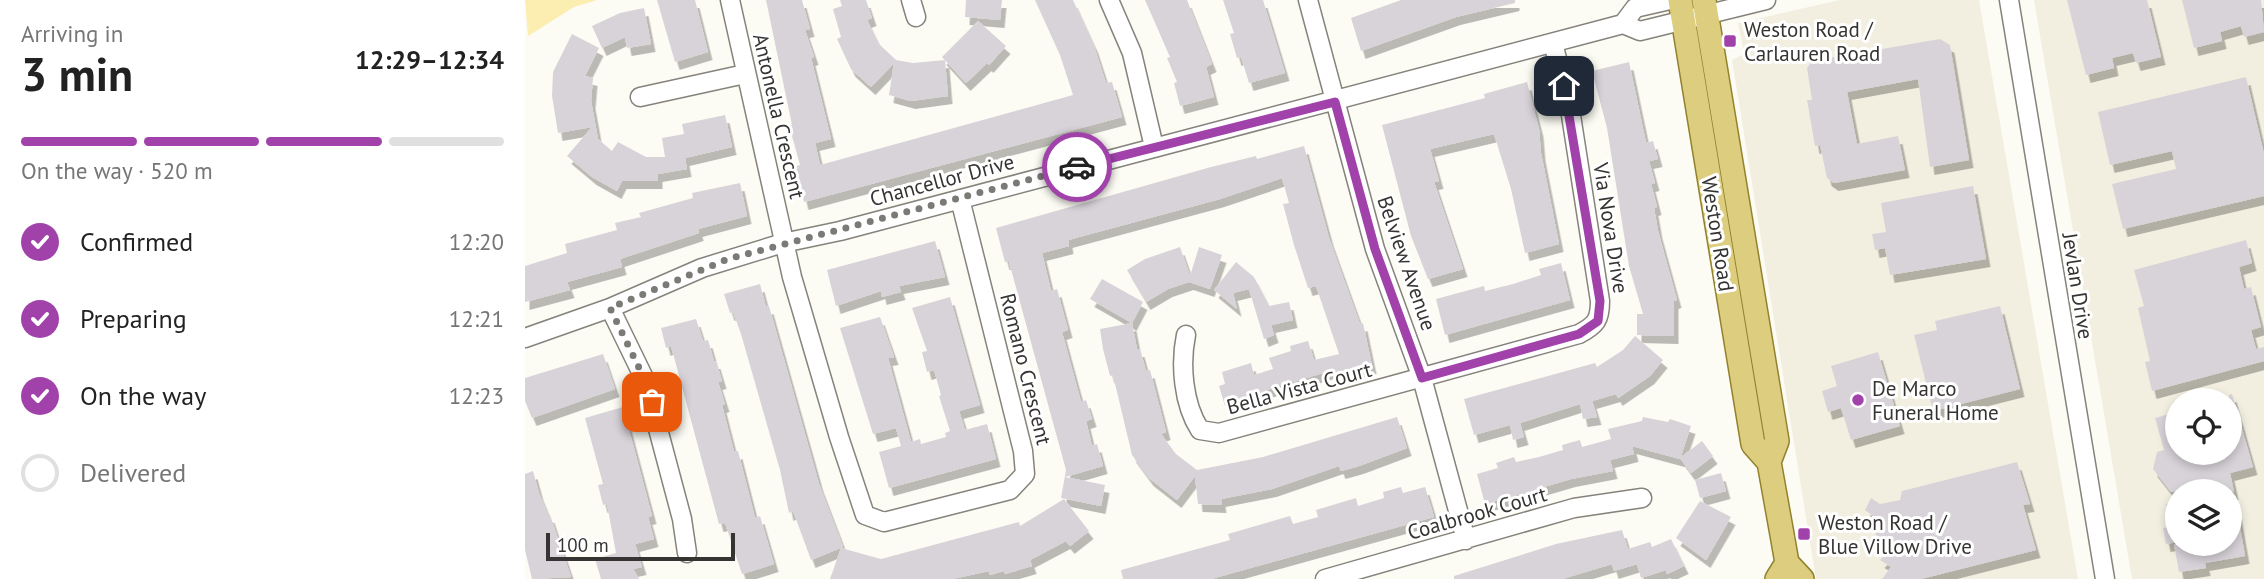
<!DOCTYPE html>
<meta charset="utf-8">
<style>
:root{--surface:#fff;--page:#f6f6f6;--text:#222;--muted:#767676;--line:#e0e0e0;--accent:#a142ab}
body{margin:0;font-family:"PT Sans",sans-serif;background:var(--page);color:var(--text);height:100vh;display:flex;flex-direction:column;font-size:26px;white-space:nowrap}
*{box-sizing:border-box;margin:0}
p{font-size:23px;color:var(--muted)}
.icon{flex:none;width:38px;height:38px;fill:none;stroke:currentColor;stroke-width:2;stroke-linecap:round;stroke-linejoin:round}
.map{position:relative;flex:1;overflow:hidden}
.sheet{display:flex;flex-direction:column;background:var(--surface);width:525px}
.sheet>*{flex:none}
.tools{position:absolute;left:1640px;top:388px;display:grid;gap:14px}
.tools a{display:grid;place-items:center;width:77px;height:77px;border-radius:50%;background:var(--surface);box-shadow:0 4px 10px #0003;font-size:35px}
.scale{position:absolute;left:21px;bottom:18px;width:189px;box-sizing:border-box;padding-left:7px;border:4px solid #353432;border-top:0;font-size:19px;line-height:24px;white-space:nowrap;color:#353432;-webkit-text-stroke:5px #fff;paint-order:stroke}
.pin{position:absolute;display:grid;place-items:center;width:60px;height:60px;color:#fff;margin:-30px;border-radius:14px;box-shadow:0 4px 10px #0006}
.courier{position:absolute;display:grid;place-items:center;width:70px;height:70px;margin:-35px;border:5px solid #a142ab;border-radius:50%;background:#fff;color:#222;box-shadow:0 2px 9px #0007}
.summary em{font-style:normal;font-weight:700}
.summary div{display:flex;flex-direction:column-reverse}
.summary{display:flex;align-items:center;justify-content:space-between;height:119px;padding:0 21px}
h1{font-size:46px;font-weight:700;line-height:52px}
.bar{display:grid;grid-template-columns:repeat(4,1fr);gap:10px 7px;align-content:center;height:84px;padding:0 21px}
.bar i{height:9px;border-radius:5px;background:var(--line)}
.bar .selected{background:var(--accent)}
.bar p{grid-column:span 4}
ol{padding:0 21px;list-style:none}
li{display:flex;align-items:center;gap:21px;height:77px}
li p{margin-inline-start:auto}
li .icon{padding:7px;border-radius:50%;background:var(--accent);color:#fff;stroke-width:4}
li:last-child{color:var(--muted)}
li i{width:38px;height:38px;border:4px solid var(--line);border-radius:50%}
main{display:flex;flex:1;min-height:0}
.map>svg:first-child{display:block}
.built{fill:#f2efe0;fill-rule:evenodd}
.green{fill:#fceeb0}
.building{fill:#d8d3d9;filter:url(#shadow)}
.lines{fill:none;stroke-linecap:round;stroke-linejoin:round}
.minor-casing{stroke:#85837c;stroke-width:21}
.major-casing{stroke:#93822d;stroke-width:26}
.minor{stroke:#fff;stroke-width:18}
.major{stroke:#ddcd7f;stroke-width:23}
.done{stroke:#7b7a76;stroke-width:7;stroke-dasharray:0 12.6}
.route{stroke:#a142ab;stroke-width:9}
.poi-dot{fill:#a142ab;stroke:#fff;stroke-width:2.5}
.labels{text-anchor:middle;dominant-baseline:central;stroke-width:6;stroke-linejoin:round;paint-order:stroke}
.poi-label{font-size:21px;fill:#353432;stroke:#fff;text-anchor:start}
.street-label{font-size:21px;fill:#353432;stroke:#fff}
</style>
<main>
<section class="sheet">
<div class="summary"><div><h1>3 min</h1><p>Arriving in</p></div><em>12:29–12:34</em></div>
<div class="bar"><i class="selected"></i><i class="selected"></i><i class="selected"></i><i></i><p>On the way · 520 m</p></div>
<ol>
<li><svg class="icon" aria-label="check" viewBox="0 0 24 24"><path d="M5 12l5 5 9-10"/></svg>Confirmed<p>12:20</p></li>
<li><svg class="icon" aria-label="check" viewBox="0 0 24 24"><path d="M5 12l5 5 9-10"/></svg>Preparing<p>12:21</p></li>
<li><svg class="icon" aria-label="check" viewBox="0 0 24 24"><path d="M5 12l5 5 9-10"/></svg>On the way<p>12:23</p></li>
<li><i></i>Delivered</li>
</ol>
</section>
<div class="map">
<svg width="1739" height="579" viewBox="0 0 1739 579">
<defs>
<filter id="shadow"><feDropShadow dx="4.5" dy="8" stdDeviation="0" flood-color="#0004"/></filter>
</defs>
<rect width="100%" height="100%" fill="#fdfcf4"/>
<path class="built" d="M1315,0H1454L1553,579H1291L1207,60L1219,54L1213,23Z
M1509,0H1739V579H1607ZM1652,401H1704V453H1652ZM1652,492H1704V544H1652Z"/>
<path class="green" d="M0,0H72L49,7L3,36Z"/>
<path class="building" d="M132,0H170L183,52L150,62Z
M241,0H277L285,29L280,30L289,57L286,58L306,139L290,143L295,165L548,95L535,55L510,0H548L569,46L581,83L587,82L597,117L279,202L270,166L275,165L264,125H267Z
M315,0H341L347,18L342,20L353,43L371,60L388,63L420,60L423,96L386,101L364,95L369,63L346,87L326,69L312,39L316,37L308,9L317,6Z
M441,0H477L475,20L440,17Z
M620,0H662L687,64L681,67L689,97L655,106L649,83L652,82L642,58L645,57Z
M698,0H738L760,73L724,83L716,57L712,58L705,34L709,33Z
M876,0H990V3L931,17L836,51L826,18Z
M1542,0H1622L1636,57L1611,63L1608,53L1587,58L1589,68L1561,75Z
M1657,0H1736L1739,32L1719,37L1716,26L1695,32L1697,41L1669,48Z
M119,8L126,44L102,48L100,37L77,48L67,26L95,13Z
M453,21L481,46L464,65L462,63L441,83L417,57Z
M47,34L74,48L60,76L68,78L66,101L73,139L87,151L93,142L121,157H140L137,138L159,134L157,124L200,115L207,147L160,158L162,169L133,174V181H97L92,191L67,177L42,156L67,127L33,133L27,96L28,72Z
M1415,39L1425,45L1444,160L1405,167L1393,79L1322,92L1332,144L1373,136L1380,170L1309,183L1302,178L1295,145L1290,146L1282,100H1287L1282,68L1287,61Z
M1104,62L1121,143L1128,141L1133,159L1124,161L1130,183L1126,184L1132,207L1129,208L1133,231L1152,300L1149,301V336L1112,335V314H1118L1104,266L1082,128L1067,71Z
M1721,77L1739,154V196L1598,229L1587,184L1651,169L1647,151L1585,165L1573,112Z
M1002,82L1014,129L1016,153L1034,244L1000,253L986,189L969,134L905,149L914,181L909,182L938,269L903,279L886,236L857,125L960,98L959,94Z
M779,146L804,238L835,324L838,323L847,366L810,376L808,370L735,392L736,395L700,406L694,386L700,384L697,372L726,363L729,375L748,369L744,358L766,351L765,346L783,341L789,360L814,354L791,286L783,288L769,245L758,204L764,203L757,178L695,199L543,240L544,246L517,253L526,291L532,289L543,330L537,332L556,402L561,400L567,419L561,421L567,446L572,444L578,466L540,477L580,485L576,506L536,498L541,470L484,262H480L471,228L686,167L731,156L732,159Z
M215,183L222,216L173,229L174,233L95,259L97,267L42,282L45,290L0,302V266L42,253L40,244L92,230L90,223L116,217L114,213L168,198L167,193Z
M1448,186L1461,259L1365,275L1360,248L1350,250L1347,234L1361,232L1356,203Z
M1721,240L1727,263L1714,267L1719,289L1726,287L1736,327L1726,330L1731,349L1739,347V361L1627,391L1620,362L1625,361L1613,308L1619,306L1609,270Z
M410,241L420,277L374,286L376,292L357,297L356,291L311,306L302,270Z
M655,247L665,276L674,247L697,255L685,289L664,282L643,289L621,302L602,270L620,259Z
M711,262L729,277L744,306L764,302L768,320L746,325L749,335L739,339L724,289L708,293L712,309L689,290Z
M1036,263L1045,300L920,335L911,299L959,286L960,291L988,284L1016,275L1014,269Z
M577,279L618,302L607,323L565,299Z
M235,284L241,307L244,306L294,484L318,547L286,560L268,511L264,513L255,470L216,334L208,312L205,313L199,294Z
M425,297L455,405L434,411L440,430L462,424L471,459L364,488L354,452L376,446L371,428L348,434L315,328L355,317L369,357L363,358L386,442L395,439L396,444L421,437L420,433L425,431L414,396L416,395L409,370L402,372L397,352L402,351L387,308Z
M1475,306L1495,389L1408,411L1389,335L1412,330L1410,321Z
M171,319L178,341L183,340L189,361H191L197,381L193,382L200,404L197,405L209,452L213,451L230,518L235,516L249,564L217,574L200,523L194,524L146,346L141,348L136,328Z
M607,323L612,349H615L621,371L625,370L641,432L636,434L651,454L672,470L738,457L872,417L882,448L834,466L816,471L814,466L747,489L696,499L697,505L673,504L670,476L652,500L624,478L607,455L588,375L585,376L578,349L575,329Z
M1110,336L1138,360L1125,376L1093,398L1091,394L1067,401L1072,417L1058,419L1055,404L995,423L999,437L988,440L985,425L949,435L939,399L1070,363L1072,367L1098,350Z
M1353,352L1375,426L1326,440L1316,408L1303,412L1297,391L1312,386L1306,366Z
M78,354L90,389L7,418L0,401V378Z
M1707,394L1728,467L1705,473L1709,492H1646L1628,469L1632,452L1639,450L1630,418L1652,412V453H1704V395Z
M98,407L127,516L123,517L129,539L110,544L117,567L108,569L114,579H76L70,559L91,553L82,504L78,505L73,485L78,484L60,418Z
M1118,417L1143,422L1145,419L1166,426L1155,459L1107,446L1109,454L1085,460L1088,471L1046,479L960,504L952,474L973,468L971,463L989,457L991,462L1014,457L1038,450L1037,445L1055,440L1057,447L1086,439L1083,429L1117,421Z
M1177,441L1188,456L1166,473L1155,458Z
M1492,462L1505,504L1498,505L1511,550L1396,579H1357L1366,567L1355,560L1363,552L1360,541L1350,534L1354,529L1345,523L1348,516L1340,510L1346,498L1355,504L1375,500L1377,491Z
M8,471L14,493L23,515H25L46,577L7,579L0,550V474Z
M1196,473L1201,491L1175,498L1170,480Z
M876,487L878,493L900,487L909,517L686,579H598L596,570L705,540L703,534L765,516L768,524L793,517L791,510L831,498L833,506L859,498L858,492Z
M1710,498L1720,556L1680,563L1681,568L1654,572L1649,544H1704V499Z
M539,499L564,531L545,546L541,541L505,560L507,566L480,574L479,571L465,575L464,571L427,579H305L316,548L356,559L494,522L495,526Z
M1175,501L1206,517L1181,560L1151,538Z
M1652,502V542L1641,544L1638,528L1645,527L1641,504Z
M1097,530L1103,549L1125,542L1127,547L1146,539L1159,566L1142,574L1141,570L1116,578L1112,564L1089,571L1087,564L1037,579H929V576L1031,544Z"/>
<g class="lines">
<defs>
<path id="minor" d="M205,0L267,277L314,437L340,515L359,522L485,490L500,474L498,451L435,199
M386,0L391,17
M584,0L607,53L629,147
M783,0L850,249L897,378L941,540
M1484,0L1580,579
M1098,24L1115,31L1241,0
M115,97L220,74
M85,308L120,380L157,519L162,553
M661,335C655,364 658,404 675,430L694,433L1054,334C1071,325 1075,320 1075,301L1045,109L1028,43
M0,338L85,308L177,268L258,243L315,231L1098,24L1110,8L1145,0
M800,579L1049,508L1117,498"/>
<path id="major" d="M1155,0L1228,444L1244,462L1258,540L1262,563L1252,579
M1179,0L1252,441L1244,462
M1262,563L1277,579"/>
</defs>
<use href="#minor" class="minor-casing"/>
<use href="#major" class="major-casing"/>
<use href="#minor" class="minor"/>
<use href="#major" class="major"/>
</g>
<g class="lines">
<path class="done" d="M127,402L120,380L85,308L203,259L552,167"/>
<path class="route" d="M552,167L810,102L850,249L897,378L1054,334L1073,321L1075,301L1039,86"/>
</g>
<g class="poi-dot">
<rect x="1198" y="34" width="14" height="14" rx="3.5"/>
<circle cx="1333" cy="400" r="7"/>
<rect x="1272" y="527" width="14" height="14" rx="3.5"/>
</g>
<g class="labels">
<g class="poi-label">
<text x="1219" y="29">Weston Road /<tspan x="1219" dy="24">Carlauren Road</tspan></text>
<text x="1347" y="388">De Marco<tspan x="1347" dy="24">Funeral Home</tspan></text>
<text x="1293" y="522">Weston Road /<tspan x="1293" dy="24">Blue Villow Drive</tspan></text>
</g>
<g class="street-label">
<text transform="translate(254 116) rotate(77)">Antonella Crescent</text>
<text transform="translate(417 180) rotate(-15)">Chancellor Drive</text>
<text transform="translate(1086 228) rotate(81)">Via Nova Drive</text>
<text transform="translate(1193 234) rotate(81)">Weston Road</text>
<text transform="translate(882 263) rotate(71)">Belview Avenue</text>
<text transform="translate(1553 286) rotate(81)">Jevlan Drive</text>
<text transform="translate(501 369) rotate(76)">Romano Crescent</text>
<text transform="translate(774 388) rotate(-15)">Bella Vista Court</text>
<text transform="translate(952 513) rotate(-16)">Coalbrook Court</text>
</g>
</g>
</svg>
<div class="tools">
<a><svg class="icon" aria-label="locate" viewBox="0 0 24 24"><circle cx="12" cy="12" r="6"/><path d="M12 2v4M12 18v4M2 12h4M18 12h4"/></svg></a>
<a><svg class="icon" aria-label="layers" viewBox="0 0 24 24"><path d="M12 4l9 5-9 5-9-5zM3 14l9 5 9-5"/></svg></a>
</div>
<div class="scale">100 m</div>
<div class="pin" style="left:127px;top:402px;background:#ea580c"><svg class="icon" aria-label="bag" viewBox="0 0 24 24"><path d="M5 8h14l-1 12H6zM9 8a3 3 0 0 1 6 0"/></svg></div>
<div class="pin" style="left:1039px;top:86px;background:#1f2937"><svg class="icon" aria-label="home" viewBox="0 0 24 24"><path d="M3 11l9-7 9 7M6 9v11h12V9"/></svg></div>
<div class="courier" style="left:552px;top:167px"><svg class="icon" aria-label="car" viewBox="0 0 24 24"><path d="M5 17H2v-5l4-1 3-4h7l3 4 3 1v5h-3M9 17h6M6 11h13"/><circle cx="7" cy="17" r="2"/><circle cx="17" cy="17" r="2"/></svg></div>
</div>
</main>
